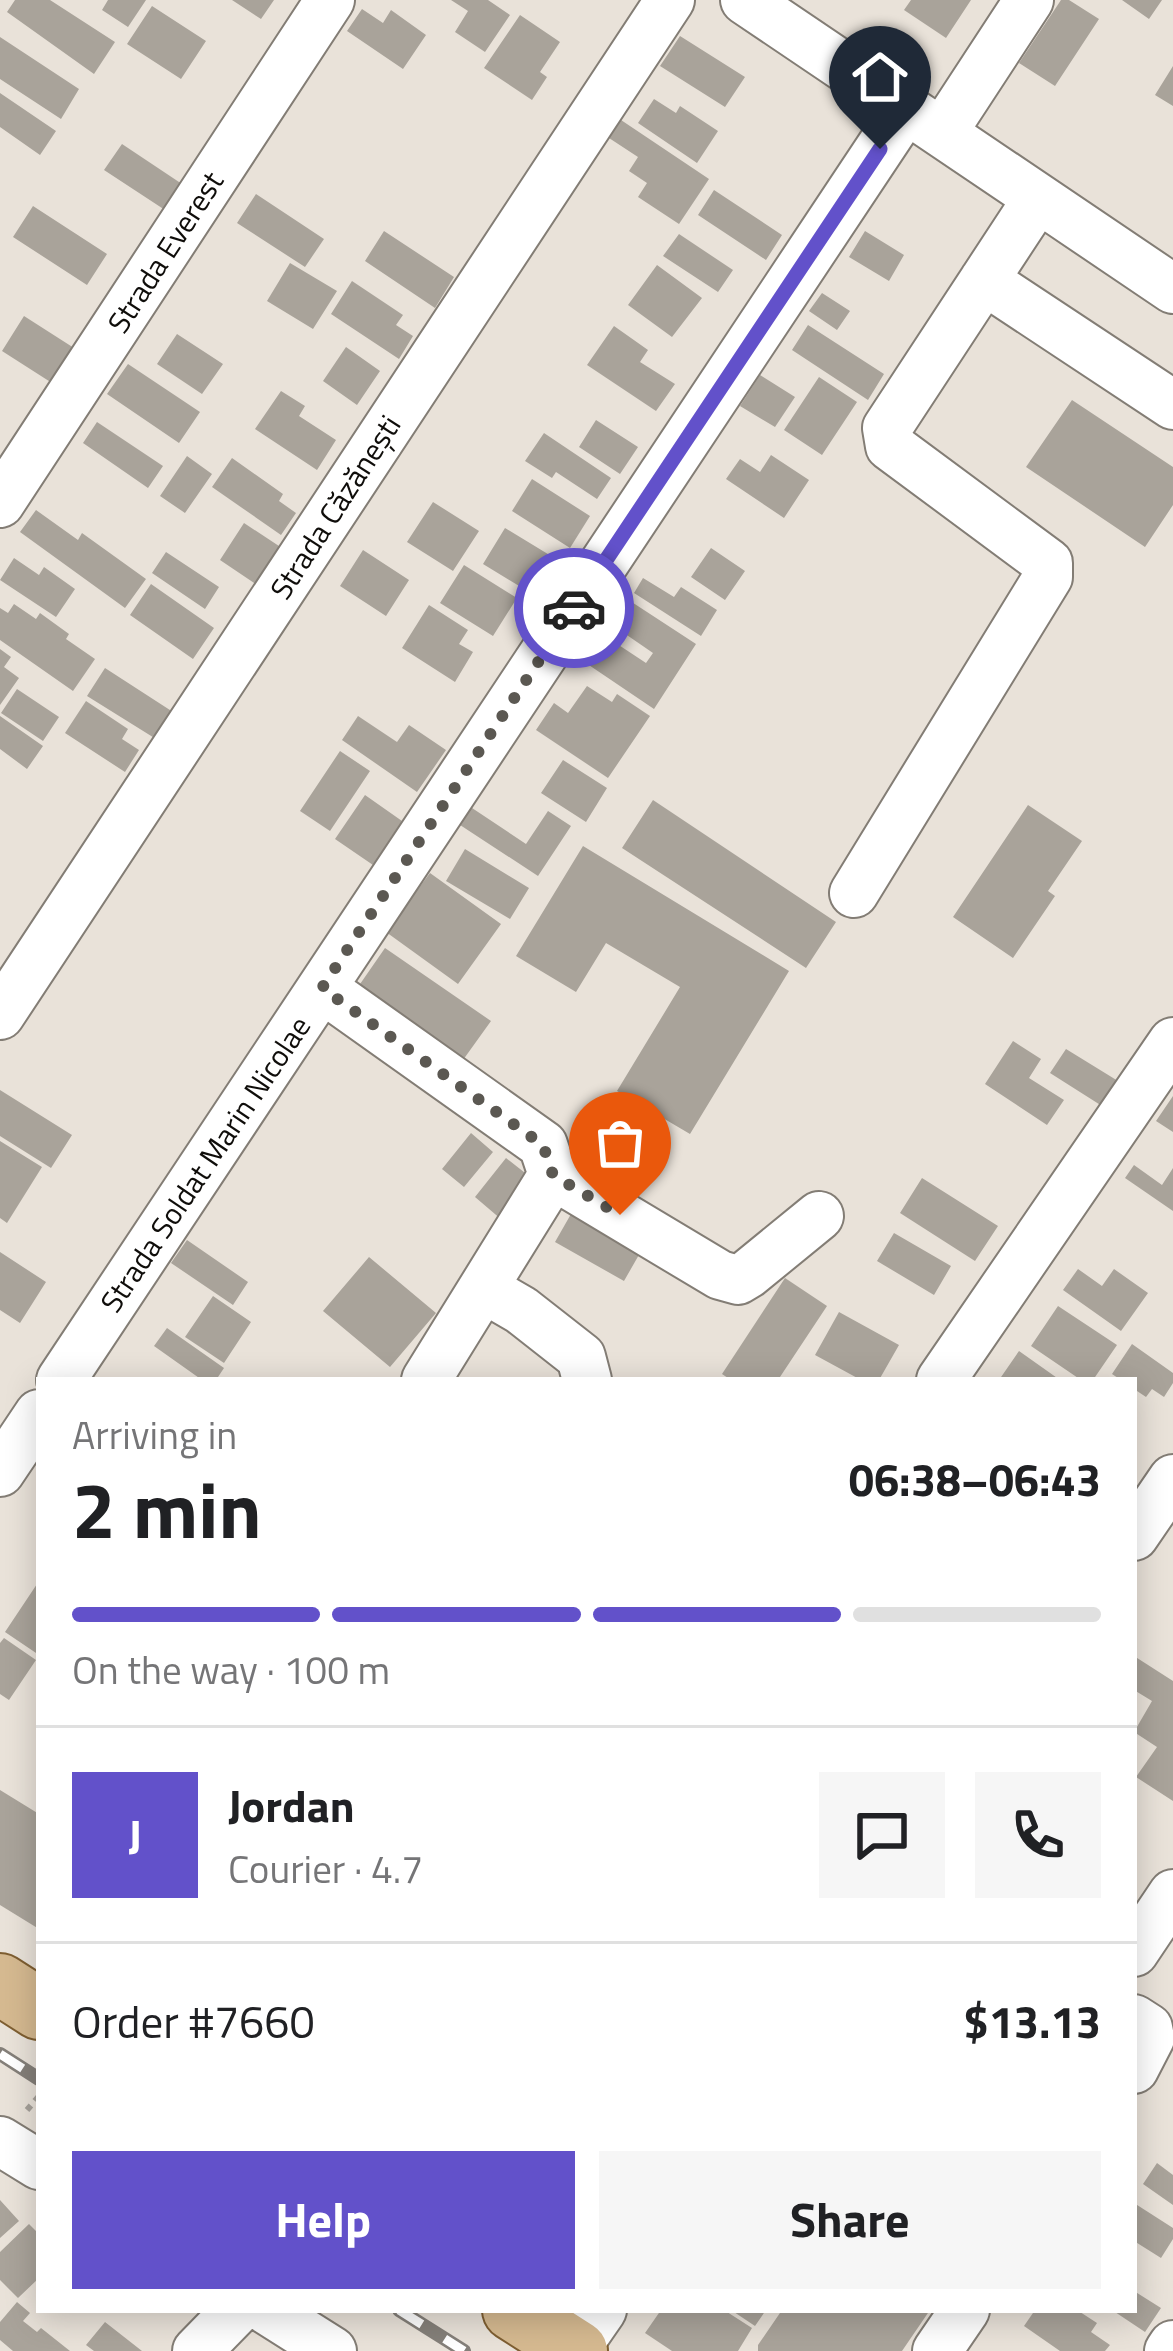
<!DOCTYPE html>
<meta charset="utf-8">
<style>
:root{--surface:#fff;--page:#f6f6f6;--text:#202124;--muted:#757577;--line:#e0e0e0;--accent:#6251ca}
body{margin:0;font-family:"Titillium Web",sans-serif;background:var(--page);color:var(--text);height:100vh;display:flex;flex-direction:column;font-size:45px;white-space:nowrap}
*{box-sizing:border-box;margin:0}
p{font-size:39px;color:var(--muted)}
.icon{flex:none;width:66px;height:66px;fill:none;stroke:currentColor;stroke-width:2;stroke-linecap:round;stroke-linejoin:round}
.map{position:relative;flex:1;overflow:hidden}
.sheet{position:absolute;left:36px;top:1377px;width:1101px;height:936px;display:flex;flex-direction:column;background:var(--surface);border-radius:0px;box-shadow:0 6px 30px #0003}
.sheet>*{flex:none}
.pin{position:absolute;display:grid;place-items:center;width:102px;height:102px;color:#fff;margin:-123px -51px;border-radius:50% 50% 50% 0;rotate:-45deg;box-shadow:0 0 12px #0007}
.pin .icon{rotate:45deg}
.courier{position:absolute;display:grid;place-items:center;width:120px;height:120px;margin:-60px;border:9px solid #6251ca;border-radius:50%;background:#fff;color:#222;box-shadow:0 3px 15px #0007}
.head em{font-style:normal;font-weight:700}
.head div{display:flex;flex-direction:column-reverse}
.head{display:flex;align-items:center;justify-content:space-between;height:204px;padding:0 36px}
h1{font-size:78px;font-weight:700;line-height:90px}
.bar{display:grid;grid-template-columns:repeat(4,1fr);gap:18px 12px;align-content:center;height:144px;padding:0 36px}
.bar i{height:15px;border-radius:9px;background:var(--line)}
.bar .on{background:var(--accent)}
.bar p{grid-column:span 4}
.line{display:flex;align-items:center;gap:30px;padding:0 36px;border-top:3px solid var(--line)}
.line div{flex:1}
.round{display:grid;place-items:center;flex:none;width:126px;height:126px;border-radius:0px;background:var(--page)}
.primary-button{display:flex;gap:24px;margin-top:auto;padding:24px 36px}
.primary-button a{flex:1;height:138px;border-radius:0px;background:var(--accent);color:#fff;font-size:48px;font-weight:700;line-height:138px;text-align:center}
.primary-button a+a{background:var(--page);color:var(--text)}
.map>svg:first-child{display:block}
.building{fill:#a9a39a}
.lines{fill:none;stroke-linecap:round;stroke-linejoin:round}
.minor-casing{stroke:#837d75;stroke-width:52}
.major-casing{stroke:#7e5e31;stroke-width:64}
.path{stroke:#a6a19a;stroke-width:6;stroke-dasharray:6 6;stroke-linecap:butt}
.minor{stroke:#fff;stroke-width:48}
.major{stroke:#d5b990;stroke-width:60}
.rail-casing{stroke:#847f79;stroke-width:14}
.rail{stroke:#fff;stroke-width:9;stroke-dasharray:27;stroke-linecap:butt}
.done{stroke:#5b5852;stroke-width:12;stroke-dasharray:0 21.6}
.route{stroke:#6251ca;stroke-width:15}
.labels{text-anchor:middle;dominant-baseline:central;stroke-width:10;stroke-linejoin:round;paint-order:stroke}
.street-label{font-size:30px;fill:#0f0d0a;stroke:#fff}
</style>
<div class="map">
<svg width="1173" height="2351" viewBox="0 0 1173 2351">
<rect width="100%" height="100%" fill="#e9e2d9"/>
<path class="building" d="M15,0H50L115,42L94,74L7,12Z
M108,0H146L128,27L102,10Z
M232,0H274L261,19Z
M451,0H488L510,15L485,52L455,32L468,11Z
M911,0H971L946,38L904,10Z
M1061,0H1069L1099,19L1055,86L1019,63Z
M1122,0H1162L1149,19Z
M152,6L206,41L181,79L127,44Z
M362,9L383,23L391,10L426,35L403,69L347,31Z
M520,15L560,42L540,72L547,77L532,100L484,68Z
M680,36L745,77L725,107L660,66Z
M0,37L79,89L61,119L0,79Z
M1173,66V106L1155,95Z
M0,93L56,131L40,155L0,127Z
M654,99L676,113L680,106L718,131L697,163L638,123Z
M621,120L709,179L679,224L638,197L647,183L629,171L638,157L609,138Z
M122,144L182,184L165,210L104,170Z
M714,190L782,235L766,260L698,215Z
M256,194L324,239L305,267L237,223Z
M33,206L107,254L87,285L13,237Z
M384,231L454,277L435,308L365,261Z
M865,231L904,255L889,281L849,257Z
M679,234L733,270L718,292L663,256Z
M290,263L337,291L313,329L267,301Z
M657,265L702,298L672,337L628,305Z
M352,281L403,315L396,325L413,336L399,359L331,314Z
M822,293L850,311L837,330L809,311Z
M24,316L74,348L52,383L2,351Z
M808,325L884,374L868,400L792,350Z
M614,326L648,350L640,362L675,384L656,411L587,365Z
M177,334L223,364L202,394L157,364Z
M346,347L380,371L357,405L323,381Z
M128,364L200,412L179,443L107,394Z
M760,375L795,397L775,427L740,406Z
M819,377L857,402L822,455L784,430Z
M281,391L305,406L299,416L336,440L317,470L255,429Z
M1072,400L1173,467V505L1145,547L1026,467Z
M596,420L638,447L620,474L579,447Z
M97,422L163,466L148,488L83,443Z
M544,433L611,478L597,499L556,472L552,478L525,461Z
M771,455L809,480L784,518L726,479L740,459L760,472Z
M187,456L212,474L185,513L160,496Z
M232,458L283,494L279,501L296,513L281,535L212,487Z
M532,479L590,516L570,548L512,511Z
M433,502L479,531L453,571L407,542Z
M36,510L78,540L82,533L146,579L125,608L20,532Z
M244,523L285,550L260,587L220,560Z
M505,528L561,562L539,598L483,564Z
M711,548L745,571L725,600L691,577Z
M363,550L409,580L386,616L340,586Z
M166,552L219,587L205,609L152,573Z
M14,558L39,575L44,567L75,589L56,617L0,580Z
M464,565L517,598L493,636L440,603Z
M643,578L674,597L681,587L717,610L701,636L634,593Z
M151,584L214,628L193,659L130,615Z
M621,595L696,644L654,709L577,657L596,630L646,663L653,653L605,620Z
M14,604L36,619L40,613L69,634L66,639L95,659L73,691L0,640V608L8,613Z
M429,605L468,630L459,644L473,652L455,682L402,648Z
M0,649L11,657L4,667L19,678L0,705Z
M105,668L173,712L156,739L87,696Z
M587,686L612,702L617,694L650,716L608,778L536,730L554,703L568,713Z
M17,689L59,717L43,741L1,713Z
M86,701L128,729L122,739L139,750L125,772L65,733Z
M0,716L43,746L27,769L0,749Z
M358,716L397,742L409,725L446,750L417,792L342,740Z
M340,751L370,771L330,831L300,811Z
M563,760L607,788L586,822L541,793Z
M365,795L402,821L373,865L335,839Z
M653,800L836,922L806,968L622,848Z
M1028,805L1082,841L1048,891L1055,896L1013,958L953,917Z
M469,806L526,844L548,811L571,826L538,876L457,823Z
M583,846L789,971L690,1134L617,1091L680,987L606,943L576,992L516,956Z
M465,849L529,888L510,919L446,881Z
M430,873L501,924L458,984L386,932Z
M385,948L491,1021L463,1060L358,987Z
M1013,1041L1041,1059L1029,1078L1064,1100L1047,1125L985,1084Z
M1066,1049L1118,1081L1102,1106L1050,1073Z
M0,1090L72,1135L51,1168L0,1136Z
M1173,1096V1132L1156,1121Z
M471,1133L493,1152L464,1187L442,1169Z
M0,1141L42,1167L7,1223L0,1218Z
M506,1158L534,1180L502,1220L475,1197Z
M1134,1165L1162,1185L1173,1168V1211L1125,1178Z
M922,1178L998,1226L975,1261L900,1213Z
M575,1207L644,1246L624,1281L555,1242Z
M894,1233L951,1266L934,1295L877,1261Z
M187,1240L248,1282L233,1305L171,1263Z
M0,1252L46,1282L20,1323L0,1310Z
M369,1257L436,1313L390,1367L323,1311Z
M1078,1269L1102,1286L1114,1269L1148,1293L1121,1331L1063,1290Z
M785,1278L827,1306L778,1380H731L722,1374Z
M213,1296L251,1322L224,1363L185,1337Z
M1058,1306L1117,1345L1093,1380H1081L1031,1346Z
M839,1312L899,1345L879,1380H861L815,1355Z
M167,1328L224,1368L216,1380H202L154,1346Z
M1132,1344L1173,1373V1383L1164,1397L1152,1389L1146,1397L1134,1389V1380H1121L1112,1374Z
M1019,1351L1060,1380H999Z
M39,1581V1655L5,1632Z
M4,1638L36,1660L9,1700L0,1694V1643Z
M1134,1656L1173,1681V1801L1136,1777L1157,1747L1134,1732L1152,1701L1134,1690Z
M0,1790L39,1814V1929L0,1905Z
M1157,2163L1173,2175V2205L1143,2184Z
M0,2200L19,2221L0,2238Z
M1134,2203L1173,2228V2239L1161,2258L1134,2241Z
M29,2224L39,2234V2278L18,2298L0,2280V2252Z
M1134,2291L1161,2308L1145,2332L1112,2310H1134Z
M17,2302L30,2313L23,2321L37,2332L41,2328L70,2351H13L0,2340V2322Z
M661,2310H724L752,2328L738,2351H672L645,2333Z
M731,2310H766L755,2326Z
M782,2310H930L902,2351H758V2345Z
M1035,2310H1077L1097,2323L1091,2332L1110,2345L1105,2351H1060L1024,2326Z
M105,2322L142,2351H94L86,2345Z"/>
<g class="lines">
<defs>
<path id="minor" d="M745,0L1173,289
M942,133L1029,0
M984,280L1173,405
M0,503L330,0
M854,893L1048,577V563L890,446L887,428L1038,198
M322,988L543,1145L553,1175L720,1275L738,1280L748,1274L819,1216
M0,1015L670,0
M483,1288L521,1310L581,1357L587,1380
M61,1380L906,109
M426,1380L553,1175
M941,1380L1173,1042
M0,1472L39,1414
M1134,1536L1173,1479
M1134,1952L1173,1894
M1134,2019L1148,2028L1150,2038L1134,2069
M0,2141L39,2165
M267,2310L332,2351
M575,2349L602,2310
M197,2351L237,2310
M937,2351L965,2310
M1169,2351L1173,2345"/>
<path id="major" d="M0,1984L39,2009
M513,2310L577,2351"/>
</defs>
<use href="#minor" class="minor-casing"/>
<use href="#major" class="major-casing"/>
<path class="path" d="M27,2110L39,2096"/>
<use href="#minor" class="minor"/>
<use href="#major" class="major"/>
<defs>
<path id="rail" d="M0,2054L39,2079
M399,2310L464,2351"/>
</defs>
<use href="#rail" class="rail-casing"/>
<use href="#rail" class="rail"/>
</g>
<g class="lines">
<path class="done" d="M574,608L322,988L543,1145L553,1175L620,1215"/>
<path class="route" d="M574,608L880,149"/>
</g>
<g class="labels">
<g class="street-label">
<text transform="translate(165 252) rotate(-57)">Strada Everest</text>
<text transform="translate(335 507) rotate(-57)">Strada Căzănești</text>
<text transform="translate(205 1164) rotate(-56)">Strada Soldat Marin Nicolae</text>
</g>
</g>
</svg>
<div class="pin" style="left:620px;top:1215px;background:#ea580c"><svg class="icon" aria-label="bag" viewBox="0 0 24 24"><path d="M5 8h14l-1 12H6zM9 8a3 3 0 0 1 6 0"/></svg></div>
<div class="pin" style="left:880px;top:149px;background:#1f2937"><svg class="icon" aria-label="home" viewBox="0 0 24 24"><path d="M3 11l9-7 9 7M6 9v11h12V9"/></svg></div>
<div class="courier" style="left:574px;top:608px"><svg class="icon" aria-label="car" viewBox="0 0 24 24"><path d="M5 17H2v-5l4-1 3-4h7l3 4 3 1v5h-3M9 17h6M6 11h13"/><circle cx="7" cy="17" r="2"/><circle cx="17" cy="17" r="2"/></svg></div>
<section class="sheet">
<div class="head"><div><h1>2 min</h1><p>Arriving in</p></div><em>06:38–06:43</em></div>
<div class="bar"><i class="on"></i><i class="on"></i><i class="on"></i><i></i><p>On the way · 100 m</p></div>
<div class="line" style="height:216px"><b class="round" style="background:var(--accent);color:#fff">J</b><div><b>Jordan</b><p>Courier · 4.7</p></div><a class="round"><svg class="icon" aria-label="chat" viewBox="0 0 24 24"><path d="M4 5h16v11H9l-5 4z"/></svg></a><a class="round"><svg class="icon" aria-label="phone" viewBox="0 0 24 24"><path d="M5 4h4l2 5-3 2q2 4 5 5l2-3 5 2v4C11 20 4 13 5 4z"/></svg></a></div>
<div class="line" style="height:156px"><div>Order #7660</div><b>$13.13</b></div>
<div class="primary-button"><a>Help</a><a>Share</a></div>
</section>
</div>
